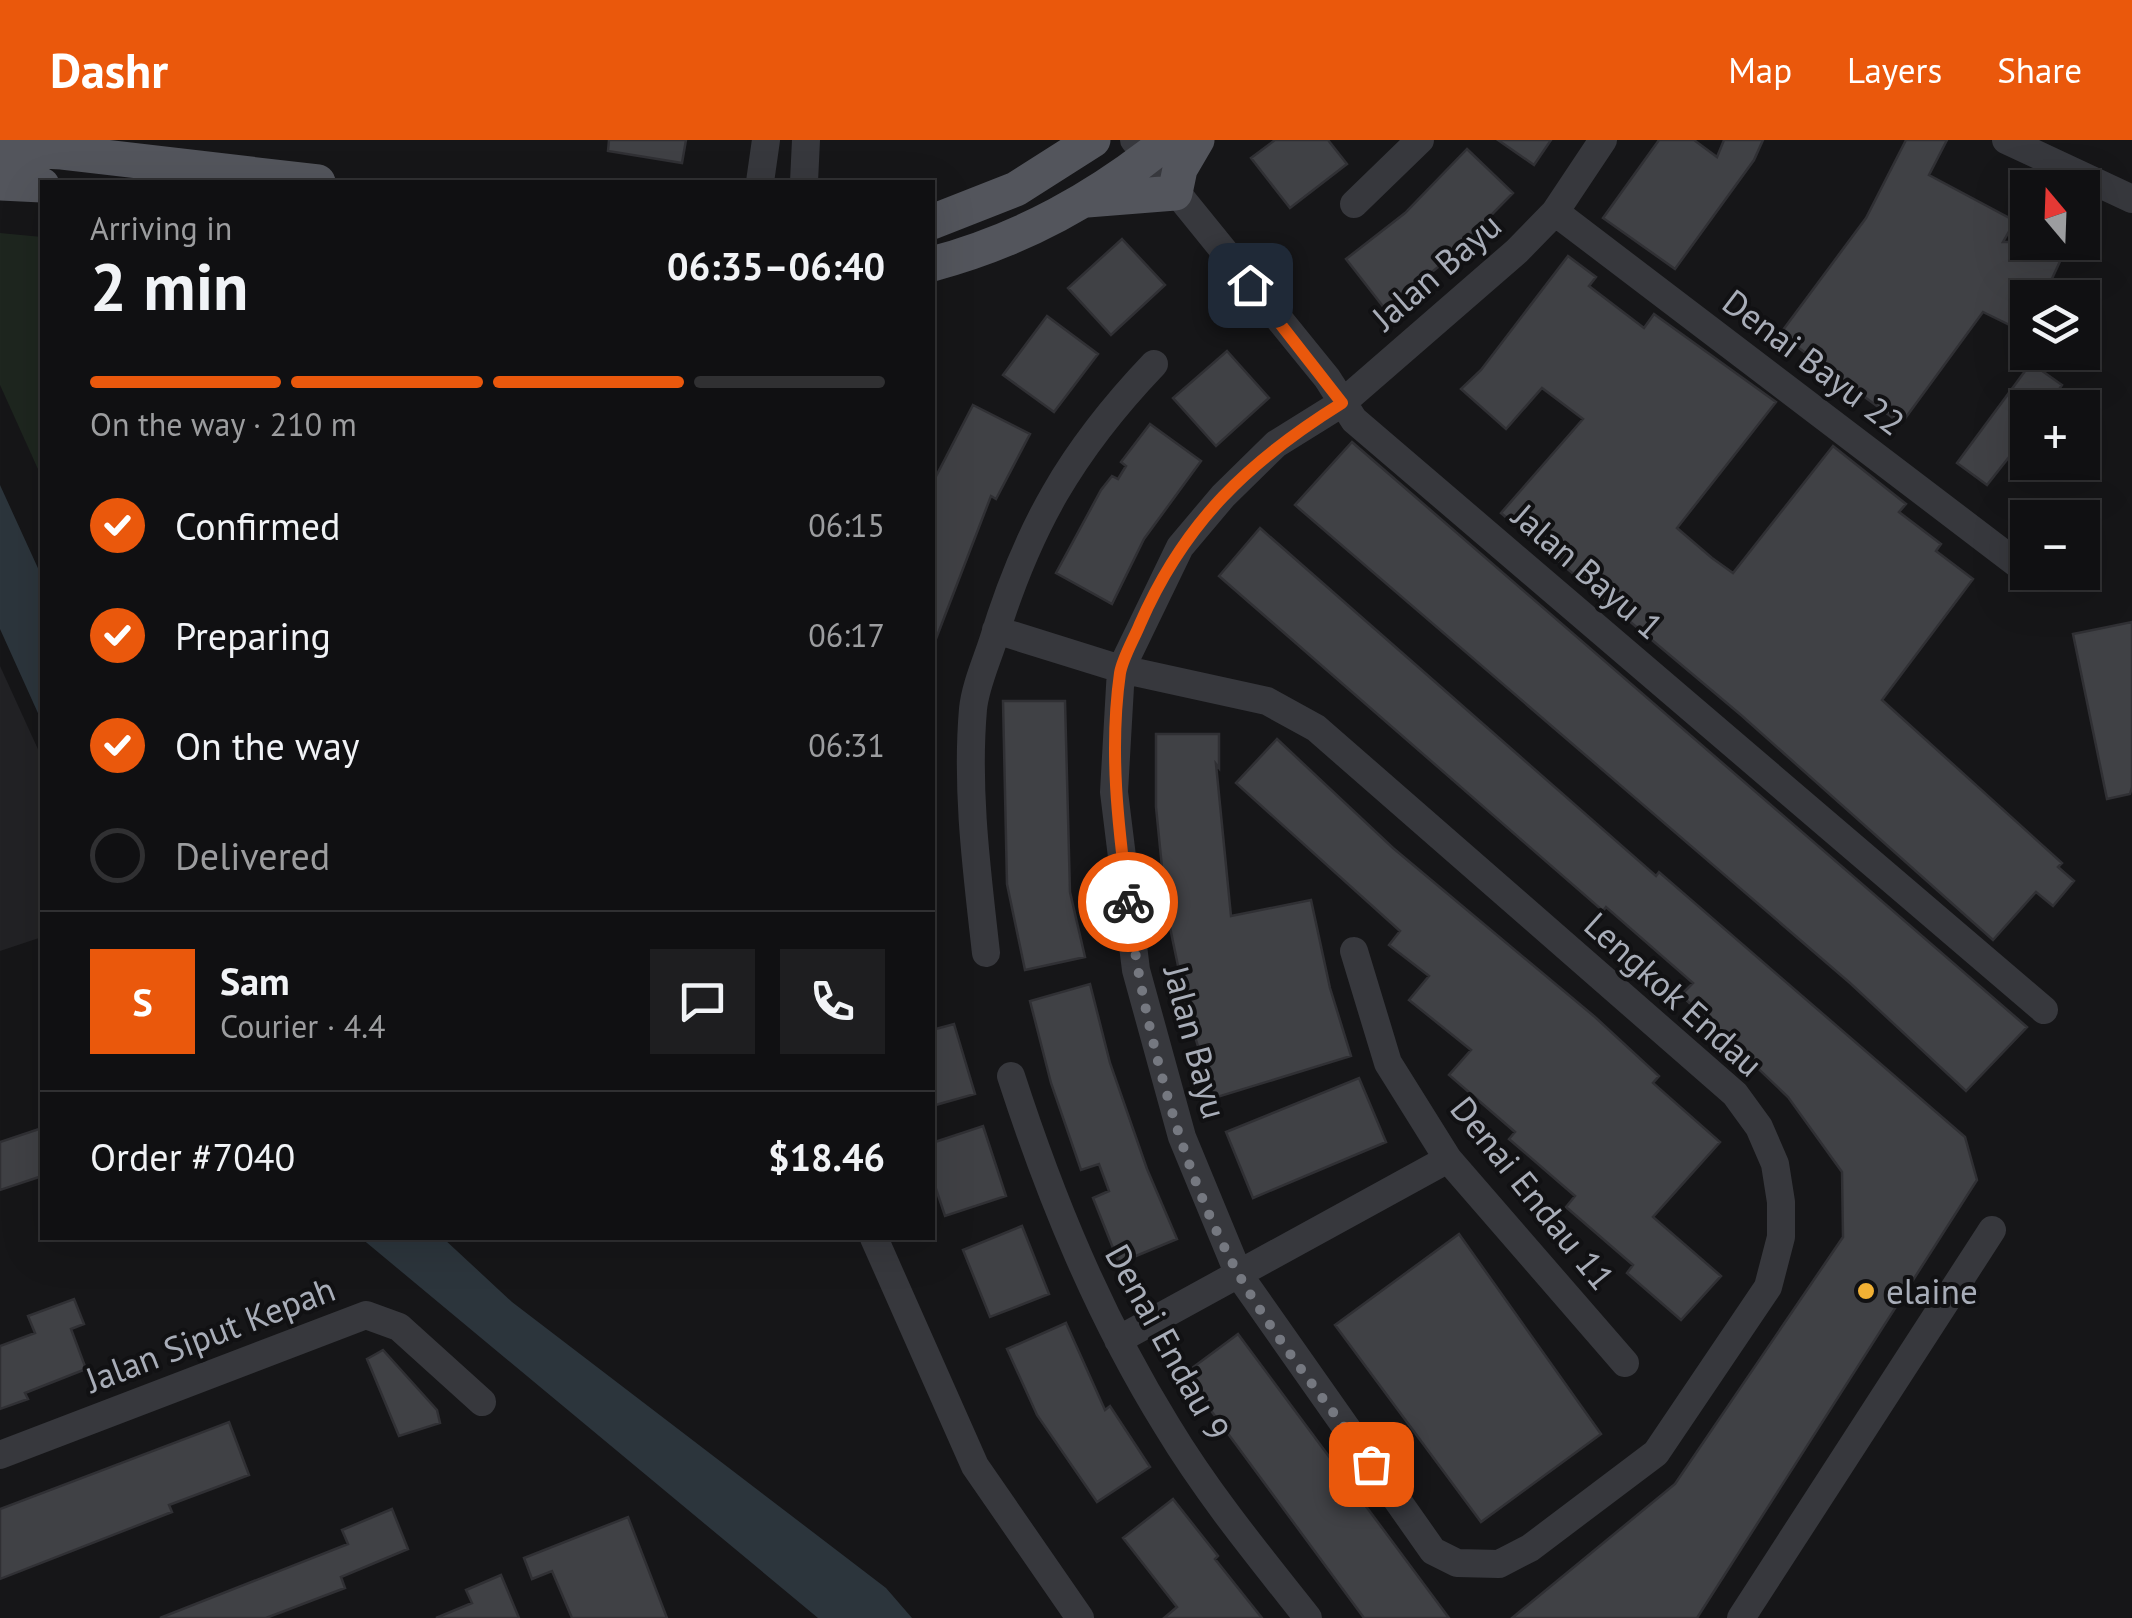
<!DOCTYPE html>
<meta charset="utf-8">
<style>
:root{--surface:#101012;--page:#1e1e20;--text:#f1f3f6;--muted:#9c9d9f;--line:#303032;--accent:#ea580c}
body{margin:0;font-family:"PT Sans",sans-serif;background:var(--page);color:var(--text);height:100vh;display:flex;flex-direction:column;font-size:38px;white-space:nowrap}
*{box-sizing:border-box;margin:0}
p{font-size:32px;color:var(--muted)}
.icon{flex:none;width:55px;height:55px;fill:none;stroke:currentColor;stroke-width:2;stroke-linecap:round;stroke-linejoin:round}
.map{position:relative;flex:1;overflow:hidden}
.drawer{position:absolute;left:40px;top:40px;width:895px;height:1060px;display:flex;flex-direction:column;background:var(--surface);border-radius:0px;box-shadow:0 10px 40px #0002,0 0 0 2px var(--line)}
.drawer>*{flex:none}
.needle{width:65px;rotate:341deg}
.controls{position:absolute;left:2010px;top:30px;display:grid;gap:20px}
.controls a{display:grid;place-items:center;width:90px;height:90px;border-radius:0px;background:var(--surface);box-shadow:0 10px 40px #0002,0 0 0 2px var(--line);font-size:50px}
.pin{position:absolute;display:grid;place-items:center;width:85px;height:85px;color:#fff;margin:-42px;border-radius:20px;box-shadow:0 5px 15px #0006}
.courier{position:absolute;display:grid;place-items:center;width:100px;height:100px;margin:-50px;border:8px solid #ea580c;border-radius:50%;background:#fff;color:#222;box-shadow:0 2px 12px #0007}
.headline em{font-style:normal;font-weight:700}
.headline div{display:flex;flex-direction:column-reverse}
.headline{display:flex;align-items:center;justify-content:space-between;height:170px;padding:0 50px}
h1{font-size:65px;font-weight:700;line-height:75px}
.bar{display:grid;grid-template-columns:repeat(4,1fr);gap:15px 10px;align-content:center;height:120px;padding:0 50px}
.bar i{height:12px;border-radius:8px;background:var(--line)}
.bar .current{background:var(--accent)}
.bar p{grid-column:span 4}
.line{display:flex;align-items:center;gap:25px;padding:0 50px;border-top:2px solid var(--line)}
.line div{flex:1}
.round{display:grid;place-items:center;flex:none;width:105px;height:105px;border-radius:0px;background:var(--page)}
ol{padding:0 50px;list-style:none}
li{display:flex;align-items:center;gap:30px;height:110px}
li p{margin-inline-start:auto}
li .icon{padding:10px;border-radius:50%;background:var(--accent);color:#fff;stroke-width:4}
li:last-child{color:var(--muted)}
li i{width:55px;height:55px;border:5px solid var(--line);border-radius:50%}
header{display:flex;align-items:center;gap:60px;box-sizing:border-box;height:140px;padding:0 50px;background:var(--accent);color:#fff}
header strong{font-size:48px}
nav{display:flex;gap:55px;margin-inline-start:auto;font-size:35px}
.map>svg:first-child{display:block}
.built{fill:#222225}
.green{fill:#1e261f}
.water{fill:#2c353c}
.building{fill:#404145;stroke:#303034;stroke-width:2.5}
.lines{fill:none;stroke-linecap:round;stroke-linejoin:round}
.minor{stroke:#37383d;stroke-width:28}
.major{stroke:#53555c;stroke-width:35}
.done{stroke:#757880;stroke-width:10;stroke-dasharray:0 18}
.route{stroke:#ea580c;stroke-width:12}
.poi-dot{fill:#f2b134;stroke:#111113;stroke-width:4}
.labels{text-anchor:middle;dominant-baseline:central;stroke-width:8;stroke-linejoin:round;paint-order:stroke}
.street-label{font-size:35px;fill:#a8adb8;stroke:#111113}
.poi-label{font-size:35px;fill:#a8adb8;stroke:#111113;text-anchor:start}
</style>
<header>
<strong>Dashr</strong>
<nav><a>Map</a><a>Layers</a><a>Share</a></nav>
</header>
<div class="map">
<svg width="2132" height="1478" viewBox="0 0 2132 1478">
<rect width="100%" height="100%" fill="#161618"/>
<path class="built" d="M0,526L42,618V797L0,811Z"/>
<path class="green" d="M0,93L42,97V338L0,245Z"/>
<path class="water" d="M0,345L42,437V582L0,489Z
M361,1098H443L512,1162L886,1448L912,1478H818Z"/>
<path class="building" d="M609,0H686L682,23L608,11Z
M1275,0H1328L1347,24L1290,68L1251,18Z
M1498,0H1551L1534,25Z
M1659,0H1694L1717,17L1724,0H1763L1754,20L1675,129L1603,78Z
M1906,0H1947L1929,35L2015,81L2003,102H2069L2043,158H2028V194L1983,172L1901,284L1780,194L1866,78Z
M1467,9L1513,53L1447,120L1385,169L1346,119L1405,73Z
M1122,99L1165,145L1111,195L1068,148Z
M1568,116L1596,137L1589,146L1644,188L1654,174L1776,262L1677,388L1712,418L1733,433L1833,306L1906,364L1899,372L1941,404L1936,411L1973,439L1882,560L2062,723L2058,727L2074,741L2053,766L2036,752L1993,800L1741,575L1501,373L1583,279L1542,248L1506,289L1461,249L1481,230Z
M1047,176L1098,214L1054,272L1003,235Z
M1227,211L1269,258L1216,306L1173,258Z
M2031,223L2062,245L2046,268H2028V293L1987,345L1957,323Z
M973,265L1030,294L996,359L991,356L934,504L932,344Z
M1150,284L1201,321L1144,399L1112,464L1056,433L1101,350L1112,336L1118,339L1126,326L1121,322Z
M1352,302L2027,887L1966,951L1850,843L1295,365Z
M1260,388L1656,736L1659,732L1965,997L1977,1040L1697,1478H1512L1675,1344L1843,1097L1842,1032L1788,957L1681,855L1693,843L1606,767L1603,771L1219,436Z
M2132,482V647L2130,654L2107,659L2073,494Z
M1003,561H1065L1070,752L1085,817L1025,830L1007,744Z
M1156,594H1219V628L1216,624L1231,776L1311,760L1330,848L1351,916L1214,958L1188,874L1166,768L1156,667Z
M1277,599L1393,708L1595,877L1659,936L1653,943L1720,1002L1653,1077L1721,1136L1681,1180L1627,1133L1633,1125L1566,1067L1575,1056L1509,999L1515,992L1449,935L1471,910L1409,860L1429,836L1389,805L1400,791L1236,643Z
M1090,844L1110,923L1147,1029L1177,1099L1119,1123L1093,1058L1109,1051L1099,1024L1081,1030L1051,943L1030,861Z
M954,884L975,954L932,966V890Z
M1359,938L1386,1002L1253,1058L1226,992Z
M983,986L1006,1056L945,1076L932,1037V1003Z
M42,988V1036L0,1050V1002Z
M1022,1086L1049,1154L990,1177L963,1110Z
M1459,1094L1601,1294L1481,1382L1335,1185Z
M74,1159L84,1184L71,1189L86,1229L25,1253L28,1259L0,1269V1206L35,1193L28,1176Z
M1066,1183L1105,1270L1110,1266L1150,1327L1097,1362L1037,1275L1007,1209Z
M1238,1194L1449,1478H1364L1184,1234Z
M383,1210L437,1270L440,1283L399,1296L367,1219Z
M229,1282L249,1335L169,1365L172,1372L0,1439V1369Z
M1173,1359L1218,1416L1215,1419L1262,1478H1164L1177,1467L1123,1398Z
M392,1369L408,1409L341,1437L345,1448L266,1478H160L348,1404L342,1390Z
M628,1377L667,1478H572L552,1431L532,1439L524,1418Z
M501,1435L519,1478H436L472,1463L466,1450Z"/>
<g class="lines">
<path class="minor" d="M1134,0L1327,238L1354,280L2044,870
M2006,0L2132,59
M760,42L766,0
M804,42L806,0
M1354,64L1420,0
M1555,72L2028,432
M996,490L1121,529L1267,561L1316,588L1735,954L1759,987L1775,1024L1781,1062V1097L1768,1147L1656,1313L1530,1408L1499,1424L1457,1423L1433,1411L1239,1135L1182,997L1136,830L1114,652L1121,529L1180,407L1223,356L1276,304L1342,263L1517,111L1555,72L1603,0
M1354,811L1388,923L1448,1019L1625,1223
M986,813C977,732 966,651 973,569C975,548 985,525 992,504C1027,388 1071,311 1154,224
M1011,936C1051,1059 1099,1176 1167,1286C1208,1354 1259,1416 1308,1478
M874,1098L975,1326L1080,1478
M1118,1200L1448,1019
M0,1315L366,1175L399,1187L482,1262
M1741,1478L1992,1090"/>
<path class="major" d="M0,9L62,12L318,42
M0,43L42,45
M1087,60L1175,53L1180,29L1197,0
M932,82L1016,49L1093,0
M932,124C1022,100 1097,58 1169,0"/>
</g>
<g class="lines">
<path class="done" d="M1128,762C1142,879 1180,1031 1239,1135C1277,1202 1327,1262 1371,1324"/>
<path class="route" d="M1128,762C1118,685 1109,610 1120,533C1123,517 1134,499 1140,484C1185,381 1249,321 1342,263L1250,145"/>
</g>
<circle class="poi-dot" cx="1866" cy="1151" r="10"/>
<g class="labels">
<g class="street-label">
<text transform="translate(1436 131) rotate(-41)">Jalan Bayu</text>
<text transform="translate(1814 222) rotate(37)">Denai Bayu 22</text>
<text transform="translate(1588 431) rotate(41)">Jalan Bayu 1</text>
<text transform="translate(1674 854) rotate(42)">Lengkok Endau</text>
<text transform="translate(1196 902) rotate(75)">Jalan Bayu</text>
<text transform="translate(1533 1053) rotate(51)">Denai Endau 11</text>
<text transform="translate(210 1194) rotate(-21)">Jalan Siput Kepah</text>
<text transform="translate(1168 1202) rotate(61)">Denai Endau 9</text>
</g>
<g class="poi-label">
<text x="1886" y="1151">elaine</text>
</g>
</g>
</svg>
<div class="controls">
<a><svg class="needle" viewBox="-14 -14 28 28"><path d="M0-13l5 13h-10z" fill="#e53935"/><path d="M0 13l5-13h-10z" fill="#9c9d9f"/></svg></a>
<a><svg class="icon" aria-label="layers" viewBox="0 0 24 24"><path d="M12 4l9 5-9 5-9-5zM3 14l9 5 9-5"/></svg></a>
<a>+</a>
<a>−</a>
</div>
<div class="pin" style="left:1371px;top:1324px;background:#ea580c"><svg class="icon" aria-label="bag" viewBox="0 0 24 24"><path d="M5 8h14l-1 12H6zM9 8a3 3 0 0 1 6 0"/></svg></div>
<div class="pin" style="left:1250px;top:145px;background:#1f2937"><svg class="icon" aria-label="home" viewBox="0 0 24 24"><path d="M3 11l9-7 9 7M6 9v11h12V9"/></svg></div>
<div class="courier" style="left:1128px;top:762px"><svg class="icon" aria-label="bike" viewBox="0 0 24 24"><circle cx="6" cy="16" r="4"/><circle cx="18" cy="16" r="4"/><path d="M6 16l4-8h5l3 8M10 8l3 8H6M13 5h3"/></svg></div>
<section class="drawer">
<div class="headline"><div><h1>2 min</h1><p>Arriving in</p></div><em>06:35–06:40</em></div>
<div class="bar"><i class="current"></i><i class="current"></i><i class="current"></i><i></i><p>On the way · 210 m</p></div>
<ol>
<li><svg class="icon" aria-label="check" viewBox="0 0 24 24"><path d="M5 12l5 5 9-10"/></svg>Confirmed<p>06:15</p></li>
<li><svg class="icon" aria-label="check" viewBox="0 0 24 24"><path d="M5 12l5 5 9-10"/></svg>Preparing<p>06:17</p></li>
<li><svg class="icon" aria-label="check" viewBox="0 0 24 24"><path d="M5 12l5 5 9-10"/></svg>On the way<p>06:31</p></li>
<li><i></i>Delivered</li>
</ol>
<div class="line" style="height:180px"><b class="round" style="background:var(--accent);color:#fff">S</b><div><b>Sam</b><p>Courier · 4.4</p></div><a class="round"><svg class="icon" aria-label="chat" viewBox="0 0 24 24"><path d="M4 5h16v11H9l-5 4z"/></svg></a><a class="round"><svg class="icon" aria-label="phone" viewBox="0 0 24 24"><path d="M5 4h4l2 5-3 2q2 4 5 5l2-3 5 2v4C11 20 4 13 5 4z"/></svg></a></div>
<div class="line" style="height:130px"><div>Order #7040</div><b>$18.46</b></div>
</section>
</div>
